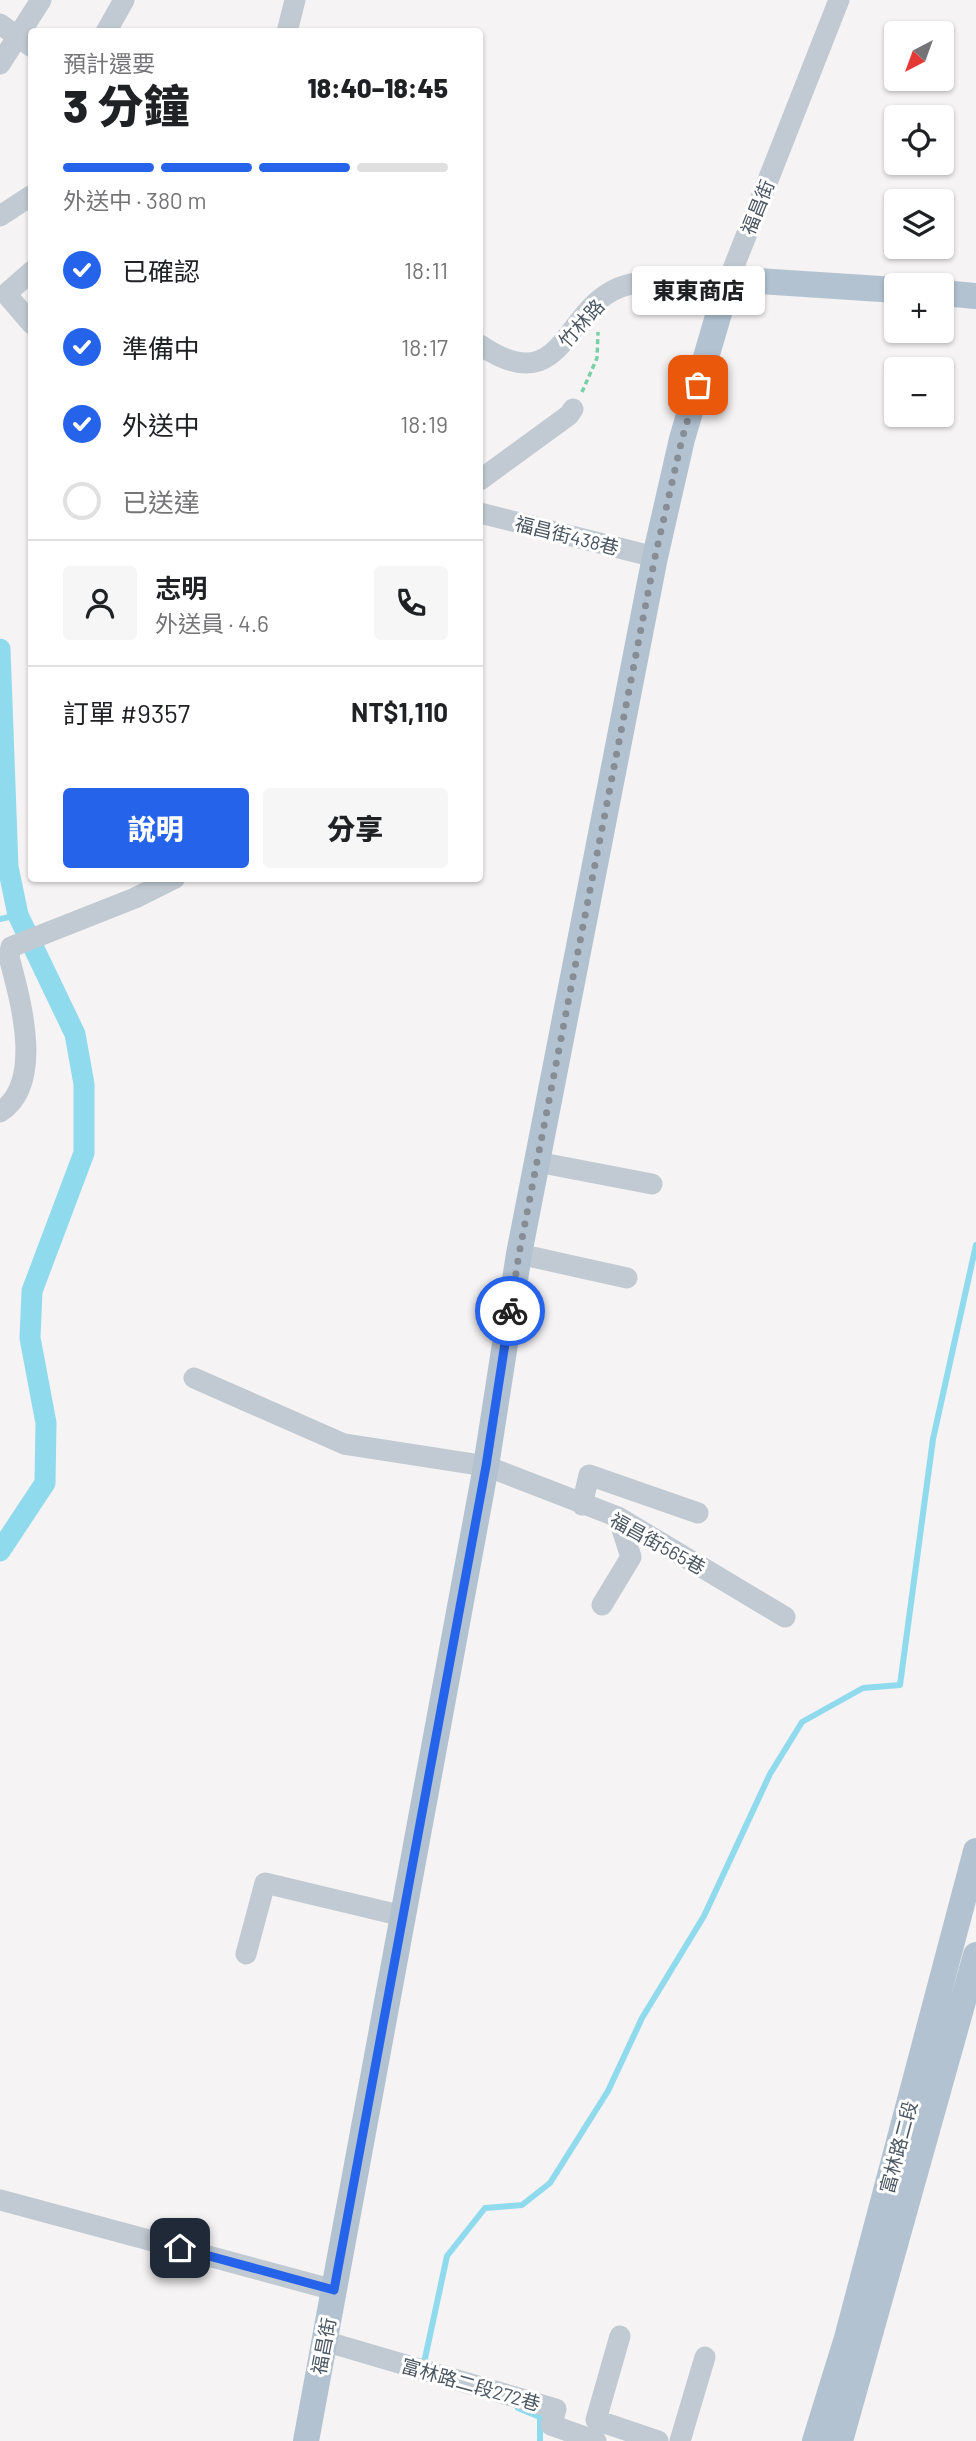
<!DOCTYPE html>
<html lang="zh-TW">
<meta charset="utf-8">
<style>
:root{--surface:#fff;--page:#f6f6f6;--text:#202124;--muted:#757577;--line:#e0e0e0;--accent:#2563eb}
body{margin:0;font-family:Barlow,"Noto Sans TC",sans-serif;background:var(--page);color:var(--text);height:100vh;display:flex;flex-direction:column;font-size:26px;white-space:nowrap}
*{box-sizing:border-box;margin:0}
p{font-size:23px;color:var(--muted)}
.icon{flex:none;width:38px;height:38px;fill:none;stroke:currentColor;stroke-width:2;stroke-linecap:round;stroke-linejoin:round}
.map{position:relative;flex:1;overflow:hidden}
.drawer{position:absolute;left:28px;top:28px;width:455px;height:854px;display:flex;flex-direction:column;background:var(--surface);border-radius:7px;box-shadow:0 2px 5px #0004}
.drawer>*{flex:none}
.needle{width:46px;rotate:221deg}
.controls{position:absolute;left:884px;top:21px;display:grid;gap:14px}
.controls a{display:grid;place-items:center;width:70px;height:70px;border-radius:7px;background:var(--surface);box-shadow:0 2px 5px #0004;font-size:35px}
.pin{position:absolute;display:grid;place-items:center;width:60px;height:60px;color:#fff;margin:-30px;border-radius:14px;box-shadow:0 4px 10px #0006}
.courier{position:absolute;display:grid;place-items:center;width:70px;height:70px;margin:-35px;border:5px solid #2563eb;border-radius:50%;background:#fff;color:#222;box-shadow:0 2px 9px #0007}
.bubble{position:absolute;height:49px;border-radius:7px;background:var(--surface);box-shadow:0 2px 5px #0004;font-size:23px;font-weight:800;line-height:49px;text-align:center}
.overview em{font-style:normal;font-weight:800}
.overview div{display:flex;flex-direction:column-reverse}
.overview{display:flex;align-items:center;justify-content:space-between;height:119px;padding:0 35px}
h1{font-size:46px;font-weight:800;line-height:52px}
.bar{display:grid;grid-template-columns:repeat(4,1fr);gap:10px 7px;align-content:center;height:84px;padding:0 35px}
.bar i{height:9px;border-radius:5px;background:var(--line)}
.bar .on{background:var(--accent)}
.bar p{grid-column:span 4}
.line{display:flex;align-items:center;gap:18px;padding:0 35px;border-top:2px solid var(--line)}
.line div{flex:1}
.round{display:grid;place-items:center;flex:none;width:74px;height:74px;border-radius:7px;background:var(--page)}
ol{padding:0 35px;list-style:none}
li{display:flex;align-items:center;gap:21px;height:77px}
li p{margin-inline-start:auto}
li .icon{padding:7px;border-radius:50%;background:var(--accent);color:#fff;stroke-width:4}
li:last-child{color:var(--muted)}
li i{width:38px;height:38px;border:4px solid var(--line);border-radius:50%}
.button{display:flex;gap:14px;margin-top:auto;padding:14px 35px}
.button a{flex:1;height:80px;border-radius:7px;background:var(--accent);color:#fff;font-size:28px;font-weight:800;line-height:80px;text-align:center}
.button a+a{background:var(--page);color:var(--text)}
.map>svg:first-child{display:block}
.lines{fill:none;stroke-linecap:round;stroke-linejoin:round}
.stream{stroke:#90daee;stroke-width:6}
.canal{stroke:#90daee;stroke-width:21}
.path{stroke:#7ad0a6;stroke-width:3.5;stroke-dasharray:5 3.5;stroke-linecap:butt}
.minor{stroke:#c1cad2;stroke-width:21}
.major{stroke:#b3c2d1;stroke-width:26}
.done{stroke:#868d94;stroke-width:7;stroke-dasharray:0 12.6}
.route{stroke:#2563eb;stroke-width:9}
.labels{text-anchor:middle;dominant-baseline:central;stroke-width:6;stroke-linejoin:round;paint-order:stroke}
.street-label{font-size:19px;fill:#4a5661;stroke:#fff}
</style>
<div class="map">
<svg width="976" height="2441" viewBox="0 0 976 2441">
<rect width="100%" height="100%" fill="#f5f3f3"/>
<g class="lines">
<path class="stream" d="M0,919L18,915
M424,2363L447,2256L485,2208L522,2205L550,2183L608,2091L642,2018L704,1916L770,1774L802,1722L863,1688L900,1685L933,1439L976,1245
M518,2408L540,2417V2441"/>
<path class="canal" d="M0,649L8,867L18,915L75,1034L84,1084V1153L32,1291L30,1338L46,1423L45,1483L0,1551"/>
<path class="path" d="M582,392L597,358L598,332"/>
<path class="minor" d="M0,24L32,47
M106,32L124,0
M287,32L295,0
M0,64L41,0
M0,216L32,195
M32,271L6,294L32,324
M480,345C560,399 562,318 612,291C641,275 695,280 729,279L839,0
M480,480L569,415L573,409
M480,513L655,557
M0,1112C45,1083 20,999 9,957L11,947L135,898L175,878
M537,1162L652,1184
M519,1254L627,1278
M194,1378L344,1444L486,1466L618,1517L785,1617
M582,1505L589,1475L698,1513
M602,1605L631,1557L618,1517
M246,1954L265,1883L403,1916
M0,2200L334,2290
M620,2336L596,2420L658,2441
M324,2341L556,2409L551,2425L596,2441
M680,2441L705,2357"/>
<path class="major" d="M942,293L976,296
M306,2441L486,1466L519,1254L655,557L682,439L729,279L896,290
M815,2441L847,2338L976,1851
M840,2441L976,1955"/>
</g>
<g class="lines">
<path class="done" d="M510,1311L519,1254L655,557L682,439L698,385"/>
<path class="route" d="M180,2248L334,2290L486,1466L510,1311"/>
</g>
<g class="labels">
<g class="street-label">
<text transform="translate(757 207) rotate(-68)">福昌街</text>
<text transform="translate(581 323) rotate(-48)">竹林路</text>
<text transform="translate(567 535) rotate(14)">福昌街438巷</text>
<text transform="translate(658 1543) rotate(29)">福昌街565巷</text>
<text transform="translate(898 2147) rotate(-75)">富林路二段</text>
<text transform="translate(323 2346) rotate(-79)">福昌街</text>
<text transform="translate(471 2384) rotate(16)">富林路二段272巷</text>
</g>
</g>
</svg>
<div class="controls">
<a><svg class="needle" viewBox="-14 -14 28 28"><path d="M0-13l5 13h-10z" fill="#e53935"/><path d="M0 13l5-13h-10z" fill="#757577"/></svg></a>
<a><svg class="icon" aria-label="locate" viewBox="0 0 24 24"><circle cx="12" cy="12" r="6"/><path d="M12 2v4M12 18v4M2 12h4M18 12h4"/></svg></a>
<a><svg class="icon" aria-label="layers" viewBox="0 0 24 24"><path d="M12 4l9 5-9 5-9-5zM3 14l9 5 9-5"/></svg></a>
<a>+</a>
<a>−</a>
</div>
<div class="pin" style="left:698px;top:385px;background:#ea580c"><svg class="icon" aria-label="bag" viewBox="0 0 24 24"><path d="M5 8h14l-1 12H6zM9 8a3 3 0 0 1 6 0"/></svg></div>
<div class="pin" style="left:180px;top:2248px;background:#1f2937"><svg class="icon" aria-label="home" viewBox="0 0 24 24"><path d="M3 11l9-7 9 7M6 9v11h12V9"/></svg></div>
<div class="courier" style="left:510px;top:1311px"><svg class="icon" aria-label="bike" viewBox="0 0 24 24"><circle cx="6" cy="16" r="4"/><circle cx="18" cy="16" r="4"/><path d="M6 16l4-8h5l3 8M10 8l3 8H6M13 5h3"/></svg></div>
<div class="bubble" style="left:632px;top:266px;width:133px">東東商店</div>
<section class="drawer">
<div class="overview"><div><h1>3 分鐘</h1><p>預計還要</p></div><em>18:40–18:45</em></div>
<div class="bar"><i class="on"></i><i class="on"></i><i class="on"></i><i></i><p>外送中 · 380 m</p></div>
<ol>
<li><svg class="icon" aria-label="check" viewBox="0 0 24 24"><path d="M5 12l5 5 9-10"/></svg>已確認<p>18:11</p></li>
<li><svg class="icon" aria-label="check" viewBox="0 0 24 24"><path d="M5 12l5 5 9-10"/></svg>準備中<p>18:17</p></li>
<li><svg class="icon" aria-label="check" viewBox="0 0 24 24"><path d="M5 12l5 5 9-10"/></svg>外送中<p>18:19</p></li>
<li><i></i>已送達</li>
</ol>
<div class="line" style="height:126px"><a class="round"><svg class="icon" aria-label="person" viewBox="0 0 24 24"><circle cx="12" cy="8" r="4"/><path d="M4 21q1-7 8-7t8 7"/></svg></a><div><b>志明</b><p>外送員 · 4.6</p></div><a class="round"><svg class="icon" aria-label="phone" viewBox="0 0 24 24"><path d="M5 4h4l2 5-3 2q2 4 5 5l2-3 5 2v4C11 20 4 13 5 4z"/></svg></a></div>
<div class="line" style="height:91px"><div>訂單 #9357</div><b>NT$1,110</b></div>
<div class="button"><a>說明</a><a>分享</a></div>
</section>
</div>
